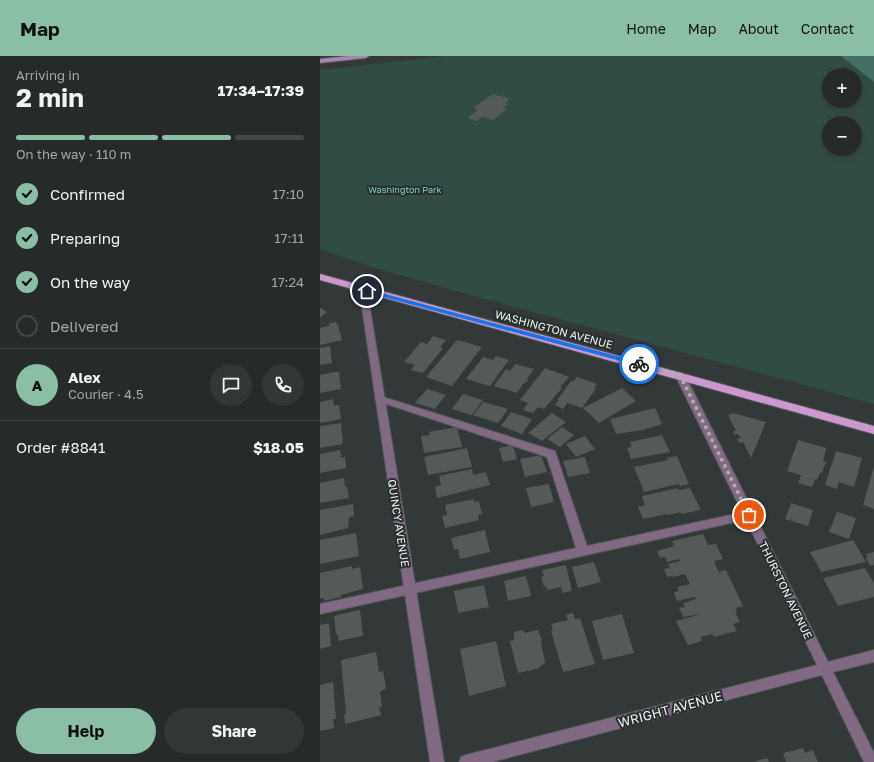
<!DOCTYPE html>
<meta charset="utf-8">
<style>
:root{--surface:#262b2a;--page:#323736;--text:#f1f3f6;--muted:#a4a7a8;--line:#424747;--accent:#8abfa5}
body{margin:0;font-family:"Golos Text",sans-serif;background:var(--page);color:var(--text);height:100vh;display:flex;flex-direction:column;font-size:15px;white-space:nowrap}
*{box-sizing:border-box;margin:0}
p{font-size:13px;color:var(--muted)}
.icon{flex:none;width:22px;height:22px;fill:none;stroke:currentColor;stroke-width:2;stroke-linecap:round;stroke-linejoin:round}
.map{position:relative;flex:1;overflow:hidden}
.details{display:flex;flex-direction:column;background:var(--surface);width:320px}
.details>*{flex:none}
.fabs{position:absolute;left:502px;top:12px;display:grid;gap:8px}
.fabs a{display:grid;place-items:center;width:40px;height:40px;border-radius:50%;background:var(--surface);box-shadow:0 2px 6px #0003,0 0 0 1px var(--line);font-size:20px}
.pin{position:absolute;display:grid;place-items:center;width:34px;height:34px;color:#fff;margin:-17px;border:2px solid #fff;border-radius:50%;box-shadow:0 1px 4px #0007}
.courier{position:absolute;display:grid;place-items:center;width:40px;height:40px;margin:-20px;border:3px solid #1a73e8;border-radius:50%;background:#fff;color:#222;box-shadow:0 1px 5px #0007}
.head em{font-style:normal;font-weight:700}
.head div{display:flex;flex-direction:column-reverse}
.head{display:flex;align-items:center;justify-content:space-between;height:68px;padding:0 16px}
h1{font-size:26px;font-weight:700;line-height:30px}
.bar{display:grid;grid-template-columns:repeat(4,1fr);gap:6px 4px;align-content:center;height:48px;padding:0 16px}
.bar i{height:5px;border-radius:3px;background:var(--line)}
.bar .on{background:var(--accent)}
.bar p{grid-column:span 4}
.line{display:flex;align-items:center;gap:10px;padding:0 16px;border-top:1px solid var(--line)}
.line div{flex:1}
.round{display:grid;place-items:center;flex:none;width:42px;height:42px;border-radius:21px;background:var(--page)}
ol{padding:0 16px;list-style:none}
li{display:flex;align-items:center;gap:12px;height:44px}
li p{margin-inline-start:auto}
li .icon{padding:4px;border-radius:50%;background:var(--accent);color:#111;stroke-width:4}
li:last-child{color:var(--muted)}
li i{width:22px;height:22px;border:2px solid var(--line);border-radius:50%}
.primary-button{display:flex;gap:8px;margin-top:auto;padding:8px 16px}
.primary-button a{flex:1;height:46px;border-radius:24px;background:var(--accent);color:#111;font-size:16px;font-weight:700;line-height:46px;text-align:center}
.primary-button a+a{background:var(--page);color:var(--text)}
header{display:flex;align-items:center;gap:24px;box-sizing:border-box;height:56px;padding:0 20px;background:var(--accent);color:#111}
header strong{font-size:19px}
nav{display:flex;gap:22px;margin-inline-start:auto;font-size:14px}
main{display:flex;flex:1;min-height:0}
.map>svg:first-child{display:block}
.green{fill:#314b45;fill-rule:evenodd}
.forest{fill:#426e65}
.building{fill:#535a58}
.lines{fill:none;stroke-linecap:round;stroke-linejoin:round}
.lane-casing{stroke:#505756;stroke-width:2}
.street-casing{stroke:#505756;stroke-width:2}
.secondary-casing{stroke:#505756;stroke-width:2}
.primary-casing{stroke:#505756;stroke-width:2}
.lane{fill:#826983;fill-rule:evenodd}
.street{fill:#826983;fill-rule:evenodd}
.secondary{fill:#ac84ad;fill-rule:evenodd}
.primary{fill:#cc98ce;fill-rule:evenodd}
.route{fill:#1a73e8}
.done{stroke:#acb1b0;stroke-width:4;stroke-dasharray:0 7.2}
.labels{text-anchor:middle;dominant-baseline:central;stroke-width:4;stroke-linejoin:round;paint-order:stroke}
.far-park-label{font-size:9px;fill:#81cfc0;stroke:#282f2e}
.street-label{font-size:11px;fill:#eef2f1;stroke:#282f2e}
.near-street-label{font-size:13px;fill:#eef2f1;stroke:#282f2e}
</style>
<header>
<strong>Map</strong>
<nav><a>Home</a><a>Map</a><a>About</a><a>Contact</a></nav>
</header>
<main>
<section class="details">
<div class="head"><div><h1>2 min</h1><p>Arriving in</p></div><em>17:34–17:39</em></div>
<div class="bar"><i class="on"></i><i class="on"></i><i class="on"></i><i></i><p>On the way · 110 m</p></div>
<ol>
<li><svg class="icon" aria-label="check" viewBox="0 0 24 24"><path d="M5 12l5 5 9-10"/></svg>Confirmed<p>17:10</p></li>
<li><svg class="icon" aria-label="check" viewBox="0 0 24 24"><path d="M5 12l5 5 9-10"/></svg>Preparing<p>17:11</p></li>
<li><svg class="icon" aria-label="check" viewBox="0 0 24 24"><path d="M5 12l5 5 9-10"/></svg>On the way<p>17:24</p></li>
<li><i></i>Delivered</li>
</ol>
<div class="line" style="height:72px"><b class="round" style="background:var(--accent);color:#111">A</b><div><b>Alex</b><p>Courier · 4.5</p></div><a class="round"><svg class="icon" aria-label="chat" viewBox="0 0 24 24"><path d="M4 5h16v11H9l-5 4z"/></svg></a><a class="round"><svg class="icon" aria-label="phone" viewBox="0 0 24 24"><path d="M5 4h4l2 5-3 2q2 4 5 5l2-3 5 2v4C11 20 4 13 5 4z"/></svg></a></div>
<div class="line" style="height:52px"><div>Order #8841</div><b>$18.05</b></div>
<div class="primary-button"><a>Help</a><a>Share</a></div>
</section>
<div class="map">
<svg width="554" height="706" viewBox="0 0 554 706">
<rect width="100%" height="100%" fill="#323938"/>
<path class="green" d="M125,0H554V348L132,234L52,211L0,193V14ZM509,19H535V45H509ZM509,67H535V93H509Z"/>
<path class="forest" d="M521,0H554V26Z"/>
<path class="building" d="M173,38L190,43L185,47L189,48L183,52L187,53L173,64L162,61L157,65L148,62L157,54L153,52Z
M0,252L7,256L0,262Z
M16,266L17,269H18L22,284L0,289V272L9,270V267Z
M113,280L126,284L120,291L123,292L103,317L91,314L95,309L84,306L101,286L107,288Z
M137,284L162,291L132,330L106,321Z
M10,290L12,307L0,309V292Z
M176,300L189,304L170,330L146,323L163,301L173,304Z
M195,308L214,313L207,323L208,325L203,328L197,337L174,330L186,313L190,315Z
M225,312L249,321L240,331L242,332L224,353L218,351L213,357L203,354L208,347L200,344Z
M14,316H19L21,333L0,337V319Z
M257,321L277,328L274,332L276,333L262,352L247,347L243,353L235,349L239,344H237L251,325H254Z
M302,332L316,345L279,367L263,352Z
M107,333L126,339L115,353L95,347Z
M143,338L163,344L152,359L132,353Z
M13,343L14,350L19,349L21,363L0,367V346Z
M163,346L188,353L178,367L153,359Z
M335,352L342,368L323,374L296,378L290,363Z
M191,356L212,363L202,378L181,370Z
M232,357L246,366L222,385L208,377Z
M413,357L446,366L431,402L423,386L419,387L417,383L421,382L418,378L415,379L413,375H416L408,359Z
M21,367L23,388L0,392V370Z
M137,371L142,391L104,397L101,380L110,379L109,376Z
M242,371L254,379L240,391L227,383Z
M342,379L350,396L311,403L307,392L312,391L310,386Z
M265,380L275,393L256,401L246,388Z
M478,384L506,392L503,406H506L502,417H500L497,424L495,423L492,431L478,427L481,419L467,415Z
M193,389L197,403L183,406L179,392Z
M147,392L152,411L108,419L104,401Z
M20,394L21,402L25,401L26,412L0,417V398Z
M516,395L542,402L534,431L519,426L517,433L505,429Z
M221,399L227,416L205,421L200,403Z
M357,400L369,428L360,430L359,428L324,436L314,411L348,404L347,402Z
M265,401L270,417L248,421L243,405Z
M554,410V453L543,449Z
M152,413L153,419L166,416L170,429L117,442L115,431L121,429L119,420Z
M24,422L25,431H27L29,442L0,447V427Z
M229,428L234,446L211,451L206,432Z
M358,432V434L370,432L381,454L361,458V456L348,459L347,458L323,463L318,451L325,449L322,440Z
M154,443V446L159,445L162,458L158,459L159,464L125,472L122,460L127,459L125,449Z
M471,447L493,454L488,470L465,463Z
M33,448L34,460L29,461L28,472L0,479V454Z
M517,456L536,462L529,483L509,476Z
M165,474L170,496L140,503L138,493L134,494L131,482Z
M36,477L39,500L0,508V484Z
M383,478L388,489L396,488L403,503L394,505L399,516L406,514L423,550L416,552L417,555L415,556L420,566L413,568L417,575L394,581L392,578L381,581L382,585L368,589L356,565L382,558L363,561L359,552L365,551L363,547L376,543L375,541L357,545L354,536L359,535L357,531L370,528L365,518L353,521L352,520L347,521L344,513L350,512L348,508L360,505L359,503L347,506L345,501L340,502L337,495L354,490L352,485Z
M533,484L546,506L501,516L490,496Z
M554,496V509L550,510L546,502H548L546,498Z
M274,506L281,526L258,532L252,511Z
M246,509L252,535L242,537L241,531L227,534L226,530L224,531L221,521L224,520L222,514Z
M32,510V513L40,511L43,533L21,539V541L4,545V542L0,543V517Z
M545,512L554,527V541L518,550L503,522Z
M206,520L211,540L188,545L184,525Z
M164,529L169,551L138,557L134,535Z
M40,554L43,580L18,585V578L16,579L14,560Z
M253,557L255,563L260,562L275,608L243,616L231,575L233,574L231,568L248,564L246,559Z
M302,558L314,597L283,604L272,565Z
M9,567L11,590L0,593V569Z
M203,574L204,577L218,574L222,584L221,587L225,605L224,608L219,611L220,612L198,617L190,585L194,584V576Z
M176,585L186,630L149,640L140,593Z
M56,596L59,616L63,615L66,633L60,635L62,651H59L61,659L25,668L24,658L26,657L21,604Z
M13,626L16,663H13L14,672L0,675V629Z
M483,692L485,697L493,694L498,706H466L463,697Z
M447,702L449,706H433Z"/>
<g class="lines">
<defs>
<path id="lane" d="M60,340L235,395L267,490L429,455L433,456L435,459L433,462L429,463L0,558V548L256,492L227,401L57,345L55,343L57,341Z"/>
<path id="street" d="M32,228L35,229L50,252L124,706H110L42,252L28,231Z
M360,316L365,319L508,606L554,594V606L513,616L554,697V706H544L502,619L172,706H139L141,701L146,699L497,609L355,319Z"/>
<path id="secondary" d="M29,0H49L46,2L0,7V3Z"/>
<path id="primary" d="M0,218L554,370V378L0,224Z"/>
</defs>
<use href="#lane" class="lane-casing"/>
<use href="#street" class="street-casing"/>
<use href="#secondary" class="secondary-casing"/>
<use href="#primary" class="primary-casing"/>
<use href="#lane" class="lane"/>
<use href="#street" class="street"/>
<use href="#secondary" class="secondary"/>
<use href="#primary" class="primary"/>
</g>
<path class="route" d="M47,233L319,306L322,308L319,310L45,236L44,235Z"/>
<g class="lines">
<path class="done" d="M319,308L360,319L429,459"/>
</g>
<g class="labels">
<g class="far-park-label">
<text x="85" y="133">Washington Park</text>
</g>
<g class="street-label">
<text transform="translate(234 273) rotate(15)">WASHINGTON AVENUE</text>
<text transform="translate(79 467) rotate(81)">QUINCY AVENUE</text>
<text transform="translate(466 534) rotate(64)">THURSTON AVENUE</text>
</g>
<g class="near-street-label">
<text transform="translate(350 653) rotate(-15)">WRIGHT AVENUE</text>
</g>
</g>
</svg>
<div class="fabs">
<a>+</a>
<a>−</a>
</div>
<div class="pin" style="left:429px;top:459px;background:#ea580c"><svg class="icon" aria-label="bag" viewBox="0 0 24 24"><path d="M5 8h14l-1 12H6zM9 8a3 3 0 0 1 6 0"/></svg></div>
<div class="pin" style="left:47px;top:235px;background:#1f2937"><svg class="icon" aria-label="home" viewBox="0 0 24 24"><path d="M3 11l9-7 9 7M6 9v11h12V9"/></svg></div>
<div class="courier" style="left:319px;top:308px"><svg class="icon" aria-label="bike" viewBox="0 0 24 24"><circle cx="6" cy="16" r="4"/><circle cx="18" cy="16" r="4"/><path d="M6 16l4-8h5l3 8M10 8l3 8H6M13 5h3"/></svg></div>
</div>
</main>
